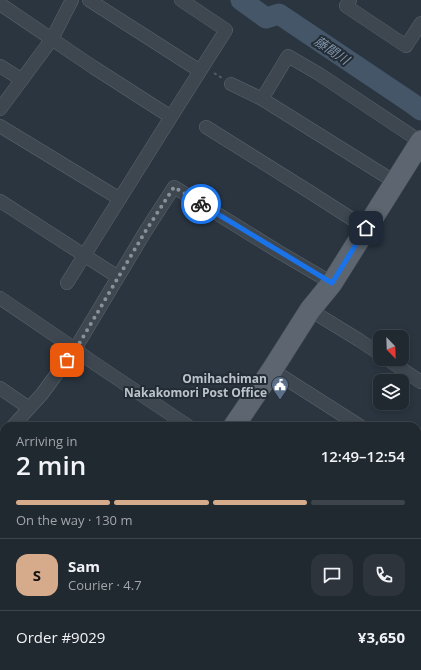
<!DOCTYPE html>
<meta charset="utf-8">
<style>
:root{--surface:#202830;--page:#2d343c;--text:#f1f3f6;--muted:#a2a6ab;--line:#3d444c;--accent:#d6ab8b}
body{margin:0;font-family:"Open Sans","Noto Sans JP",sans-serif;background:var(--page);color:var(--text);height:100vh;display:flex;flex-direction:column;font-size:15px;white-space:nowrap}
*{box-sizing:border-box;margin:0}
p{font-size:13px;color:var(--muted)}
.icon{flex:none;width:22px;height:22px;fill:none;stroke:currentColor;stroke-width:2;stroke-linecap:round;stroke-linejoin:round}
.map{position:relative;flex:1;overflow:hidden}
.panel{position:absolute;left:0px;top:422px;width:421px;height:248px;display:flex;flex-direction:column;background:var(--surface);border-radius:12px 12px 0 0;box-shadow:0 2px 6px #0003,0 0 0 1px var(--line)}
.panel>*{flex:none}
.needle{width:26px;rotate:157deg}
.fabs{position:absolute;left:373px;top:330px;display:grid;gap:8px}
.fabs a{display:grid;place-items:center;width:36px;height:36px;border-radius:8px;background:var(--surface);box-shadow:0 2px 6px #0003,0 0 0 1px var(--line);font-size:20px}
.pin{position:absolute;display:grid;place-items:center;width:34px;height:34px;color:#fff;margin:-17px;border-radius:8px;box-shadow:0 2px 6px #0006}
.courier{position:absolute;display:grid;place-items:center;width:40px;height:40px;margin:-20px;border:3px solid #1a73e8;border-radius:50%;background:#fff;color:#222;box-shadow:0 1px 5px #0007}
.head em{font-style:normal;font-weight:600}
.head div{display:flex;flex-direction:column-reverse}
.head{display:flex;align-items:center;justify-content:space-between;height:68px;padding:0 16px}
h1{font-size:26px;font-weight:600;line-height:30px}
.bar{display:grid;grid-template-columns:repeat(4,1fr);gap:6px 4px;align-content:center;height:48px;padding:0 16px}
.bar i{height:5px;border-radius:3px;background:var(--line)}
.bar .current{background:var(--accent)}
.bar p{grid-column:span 4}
.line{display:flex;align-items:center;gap:10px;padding:0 16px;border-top:1px solid var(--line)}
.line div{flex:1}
.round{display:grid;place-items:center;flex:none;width:42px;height:42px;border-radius:12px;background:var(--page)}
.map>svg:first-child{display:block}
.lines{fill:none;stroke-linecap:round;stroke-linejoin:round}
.river{stroke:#445668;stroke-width:21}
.minor-casing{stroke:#5c656d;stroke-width:14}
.primary-casing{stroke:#485059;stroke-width:22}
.path{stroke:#4e6062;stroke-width:2;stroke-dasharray:3 3;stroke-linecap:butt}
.minor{stroke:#3e4750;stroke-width:13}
.primary{stroke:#5d6670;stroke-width:21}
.done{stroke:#88919a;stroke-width:4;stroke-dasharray:0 7.2}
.route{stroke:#1a73e8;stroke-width:5}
.labels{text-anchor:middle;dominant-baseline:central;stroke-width:4;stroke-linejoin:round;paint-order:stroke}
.poi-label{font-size:12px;font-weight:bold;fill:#bbc2ca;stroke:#232c35;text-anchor:end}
.water-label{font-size:13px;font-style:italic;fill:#8094a9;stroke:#232c35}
</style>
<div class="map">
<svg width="421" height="670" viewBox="0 0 421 670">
<rect width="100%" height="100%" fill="#2a3540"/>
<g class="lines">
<path class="river" d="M241,0L266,18L279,14L413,104L421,110"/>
<defs>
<path id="minor" d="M89,0L200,71
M350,0L346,6L406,46L421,23
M0,4L93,67L171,117L226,30L181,0
M0,66L22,80
M231,84L262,99L288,56L319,74L421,142
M262,99L395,182
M0,109L52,39L72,0
M0,126L120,199
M206,127L313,194L366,228
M0,201L118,277
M67,283L171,117
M0,298L75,349L88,359L188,426
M310,310L359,340L380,354
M387,359L421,382
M272,370L360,426
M0,388L29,408
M13,426L42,394L75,349L145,232L174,187L279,252L332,283
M0,440L4,435
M417,462L421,464
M0,491L4,494
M417,561L421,556
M217,666L223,670
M336,666L343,670"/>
<path id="primary" d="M234,426L272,370L310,310L332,283L421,141
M67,670L70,666"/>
</defs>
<use href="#minor" class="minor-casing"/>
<use href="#primary" class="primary-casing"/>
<path class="path" d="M214,73L222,78"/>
<use href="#minor" class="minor"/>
<use href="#primary" class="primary"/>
</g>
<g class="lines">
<path class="done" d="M67,360L76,349L145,232L174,187L201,204"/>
<path class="route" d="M201,204L332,283L366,228"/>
</g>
<defs>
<symbol id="civic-pin" viewBox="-11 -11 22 30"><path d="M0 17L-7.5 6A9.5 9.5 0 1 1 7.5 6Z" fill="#5c6f8a" stroke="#232c35"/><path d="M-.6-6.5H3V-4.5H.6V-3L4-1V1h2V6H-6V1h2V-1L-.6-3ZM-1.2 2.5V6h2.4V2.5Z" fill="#fff"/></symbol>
</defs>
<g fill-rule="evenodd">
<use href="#civic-pin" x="270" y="375" width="20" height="27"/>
</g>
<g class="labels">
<g class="poi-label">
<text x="267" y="378">Omihachiman<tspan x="267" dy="14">Nakakomori Post Office</tspan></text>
</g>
<g class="water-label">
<text transform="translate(332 50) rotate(34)">藤間川</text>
</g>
</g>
</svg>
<div class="fabs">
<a><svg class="needle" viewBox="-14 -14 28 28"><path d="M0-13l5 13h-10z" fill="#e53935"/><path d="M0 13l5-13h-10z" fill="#a2a6ab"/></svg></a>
<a><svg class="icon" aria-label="layers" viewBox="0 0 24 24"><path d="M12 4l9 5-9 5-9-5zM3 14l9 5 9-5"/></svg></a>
</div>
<div class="pin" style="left:67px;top:360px;background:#ea580c"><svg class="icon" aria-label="bag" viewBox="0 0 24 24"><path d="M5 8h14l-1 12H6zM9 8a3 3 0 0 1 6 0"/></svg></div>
<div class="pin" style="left:366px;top:228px;background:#1f2937"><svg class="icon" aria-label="home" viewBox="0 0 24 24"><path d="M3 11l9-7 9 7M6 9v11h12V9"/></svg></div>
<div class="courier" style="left:201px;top:204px"><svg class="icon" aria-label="bike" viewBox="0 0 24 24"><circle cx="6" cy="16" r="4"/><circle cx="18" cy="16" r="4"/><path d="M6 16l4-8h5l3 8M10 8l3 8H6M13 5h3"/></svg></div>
<section class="panel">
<div class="head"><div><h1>2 min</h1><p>Arriving in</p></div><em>12:49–12:54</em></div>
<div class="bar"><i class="current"></i><i class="current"></i><i class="current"></i><i></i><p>On the way · 130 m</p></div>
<div class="line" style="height:72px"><b class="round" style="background:var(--accent);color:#111">S</b><div><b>Sam</b><p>Courier · 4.7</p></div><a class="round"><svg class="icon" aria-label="chat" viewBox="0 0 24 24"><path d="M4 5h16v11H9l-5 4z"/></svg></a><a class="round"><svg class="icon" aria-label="phone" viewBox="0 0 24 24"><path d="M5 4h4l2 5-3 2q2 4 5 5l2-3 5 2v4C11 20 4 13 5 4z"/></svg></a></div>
<div class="line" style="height:52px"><div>Order #9029</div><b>¥3,650</b></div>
</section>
</div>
